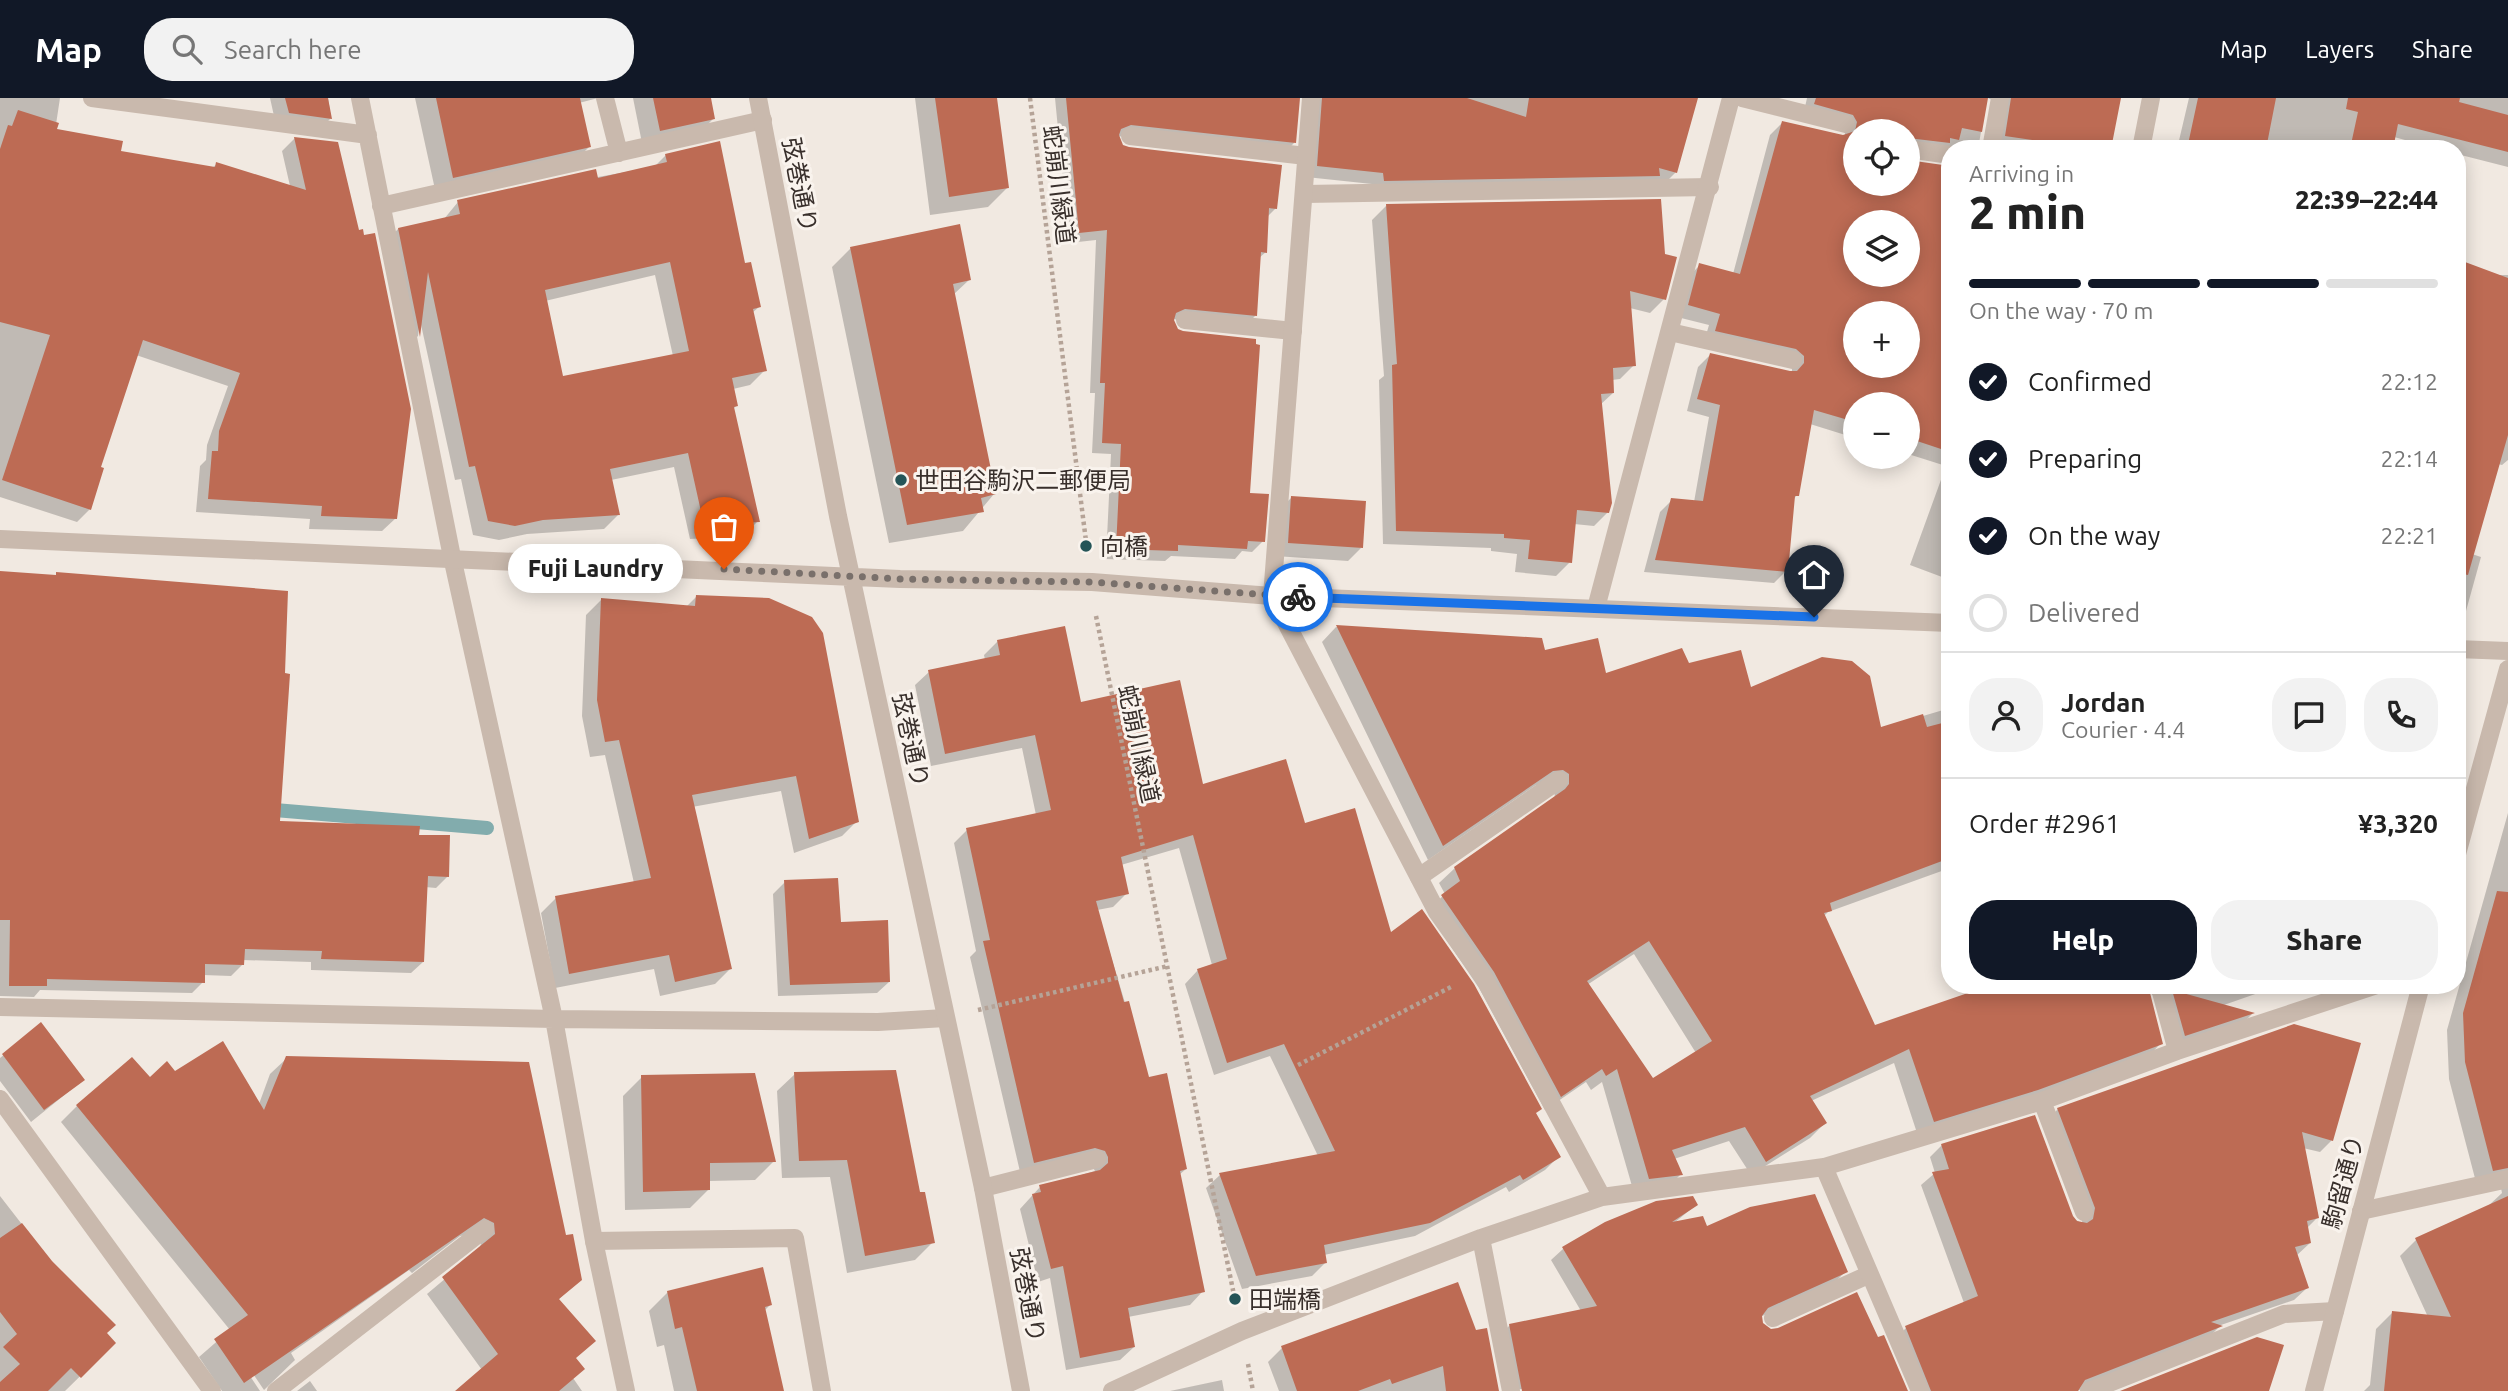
<!DOCTYPE html>
<meta charset="utf-8">
<style>
:root{--surface:#fff;--page:#f2f2f2;--text:#222;--muted:#767676;--line:#e0e0e0;--accent:#111827}
body{margin:0;font-family:Ubuntu,"Noto Sans JP",sans-serif;background:var(--page);color:var(--text);height:100vh;display:flex;flex-direction:column;font-size:26px;white-space:nowrap}
*{box-sizing:border-box;margin:0}
p{font-size:23px;color:var(--muted)}
.icon{flex:none;width:38px;height:38px;fill:none;stroke:currentColor;stroke-width:2;stroke-linecap:round;stroke-linejoin:round}
.map{position:relative;flex:1;overflow:hidden}
.details{position:absolute;left:1941px;top:42px;width:525px;height:854px;display:flex;flex-direction:column;background:var(--surface);border-radius:28px;box-shadow:0 4px 18px #0003}
.details>*{flex:none}
.controls{position:absolute;left:1843px;top:21px;display:grid;gap:14px}
.controls a{display:grid;place-items:center;width:77px;height:77px;border-radius:50%;background:var(--surface);box-shadow:0 4px 18px #0003;font-size:35px}
.pin{position:absolute;display:grid;place-items:center;width:60px;height:60px;color:#fff;margin:-72px -30px;border-radius:50% 50% 50% 0;rotate:-45deg;box-shadow:0 0 7px #0007}
.pin .icon{rotate:45deg}
.courier{position:absolute;display:grid;place-items:center;width:70px;height:70px;margin:-35px;border:5px solid #1a73e8;border-radius:50%;background:#fff;color:#222;box-shadow:0 2px 9px #0007}
.bubble{position:absolute;height:49px;border-radius:24px;background:var(--surface);box-shadow:0 4px 18px #0003;font-size:23px;font-weight:800;line-height:49px;text-align:center}
.summary em{font-style:normal;font-weight:800}
.summary div{display:flex;flex-direction:column-reverse}
.summary{display:flex;align-items:center;justify-content:space-between;height:119px;padding:0 28px}
h1{font-size:46px;font-weight:800;line-height:52px}
.bar{display:grid;grid-template-columns:repeat(4,1fr);gap:10px 7px;align-content:center;height:84px;padding:0 28px}
.bar i{height:9px;border-radius:5px;background:var(--line)}
.bar .on{background:var(--accent)}
.bar p{grid-column:span 4}
.line{display:flex;align-items:center;gap:18px;padding:0 28px;border-top:2px solid var(--line)}
.line div{flex:1}
.round{display:grid;place-items:center;flex:none;width:74px;height:74px;border-radius:28px;background:var(--page)}
ol{padding:0 28px;list-style:none}
li{display:flex;align-items:center;gap:21px;height:77px}
li p{margin-inline-start:auto}
li .icon{padding:7px;border-radius:50%;background:var(--accent);color:#fff;stroke-width:4}
li:last-child{color:var(--muted)}
li i{width:38px;height:38px;border:4px solid var(--line);border-radius:50%}
.cta{display:flex;gap:14px;margin-top:auto;padding:14px 28px}
.cta a{flex:1;height:80px;border-radius:28px;background:var(--accent);color:#fff;font-size:28px;font-weight:800;line-height:80px;text-align:center}
.cta a+a{background:var(--page);color:var(--text)}
header{display:flex;align-items:center;gap:42px;box-sizing:border-box;height:98px;padding:0 35px;background:var(--accent);color:#fff}
header strong{font-size:33px}
nav{display:flex;gap:38px;margin-inline-start:auto;font-size:24px}
.search{width:490px;height:63px;background:var(--page);display:flex;align-items:center;gap:18px;box-sizing:border-box;padding:0 24px;border-radius:28px;color:var(--muted);font-size:26px}
.map>svg:first-child{display:block}
.shadow{fill:#0003;fill-rule:evenodd}
.lines{fill:none;stroke-linecap:round;stroke-linejoin:round}
.stream{stroke:#82acad;stroke-width:14}
.building{fill:#bd6b54;fill-rule:evenodd}
.path{stroke:#b5a397;stroke-width:4.5;stroke-dasharray:3.5 3.5;stroke-linecap:butt}
.service{stroke:#c9b9ad;stroke-width:18}
.minor{stroke:#c9b9ad;stroke-width:18}
.tertiary{stroke:#c9b9ad;stroke-width:18}
.done{stroke:#79706b;stroke-width:7;stroke-dasharray:0 12.6}
.route{stroke:#1a73e8;stroke-width:9}
.poi-dot{fill:#245457;stroke:#f9f3ed;stroke-width:2.5}
.labels{text-anchor:middle;dominant-baseline:central;stroke-width:6;stroke-linejoin:round;paint-order:stroke}
.street-label{font-size:24px;fill:#382f2b;stroke:#f9f3ed}
.poi-label{font-size:24px;fill:#382f2b;stroke:#f9f3ed;text-anchor:start}
</style>
<header>
<strong>Map</strong>
<div class="search"><svg class="icon" aria-label="search" viewBox="0 0 24 24"><circle cx="10" cy="10" r="6"/><path d="M15 15l6 6"/></svg>Search here</div>
<nav><a>Map</a><a>Layers</a><a>Share</a></nav>
</header>
<div class="map">
<svg width="2508" height="1293" viewBox="0 0 2508 1293">
<rect width="100%" height="100%" fill="#f1e9e1"/>
<path class="shadow" d="M0,0H60L55,33L119,54L212,70L217,66L290,88L282,53L295,40L396,420L382,433L309,431L310,421L196,414L200,368L206,362L207,347L228,288L136,257L99,371L90,411L77,424L0,399Z
M270,0H328L331,20L318,33L276,27Z
M415,0H598L579,5L589,49L572,66L436,96Z
M633,0H709L713,21L696,38L643,50Z
M915,0H995L1007,90L988,109L930,117Z
M1055,0H1299L1294,45L1283,56L1117,38L1121,48L1276,110L1267,119L1266,154L1259,160L1256,217L1245,228L1171,221L1248,396L1263,443L1252,454L1242,453L1235,461L1171,458L1165,463L1106,461L1111,356L1092,355L1095,295H1090L1096,142L1069,145Z
M1320,0H1696L1676,74L1664,86H1372L1306,79L1310,10Z
M1807,0H1987L1978,51H1950V482L1910,467L1946,368L1908,356V306H1855V340L1810,326L1797,397L1793,402L1786,473L1774,485L1644,474L1660,414L1672,402L1694,404L1709,319L1687,313L1698,269L1710,257L1792,275V270L1704,244L1709,227L1677,219L1688,179L1700,167L1733,176L1770,37L1782,25L1845,39V35L1837,27L1803,18ZM1855,33H1908V54L1944,59L1949,70L1908,63V86H1855ZM1855,124H1908V177H1855ZM1855,215H1908V268H1855Z
M1988,0H2118L2108,51H1993L1996,4Z
M2189,0H2508V69L2457,56V51H2438L2394,39L2391,51H2177Z
M666,57L744,167L759,209L752,215L765,272L750,287L733,291L736,308L733,311L758,423L743,438L690,441L674,369L611,382L618,417L604,431L527,436L499,442L473,437L461,381L455,382L420,222L418,238L405,251L384,146L398,131L444,121L458,104L654,69ZM655,177L673,258L562,280L545,203Z
M1386,108L1664,201L1650,215L1630,210L1634,267L1620,281L1612,282L1613,295L1600,307L1608,414L1594,428L1574,426L1570,464L1556,478L1515,474L1517,456L1491,453V450L1383,446L1379,282L1384,278L1372,122Z
M851,150L969,182L953,197L994,396L963,433L889,445L832,169Z
M2457,163L2496,177H2508V362L2502,367L2498,366L2472,456L2481,459L2466,513L2457,521Z
M1292,399L1361,450L1348,463L1275,458L1279,412Z
M0,474L278,725L417,739L448,778L436,790L425,789L423,864L411,875L311,872V864L243,862V866L231,878L203,877V884L192,895L40,892L34,899L0,898Z
M696,499L857,723L842,738L794,755L781,693L692,709L730,871L715,886L660,898L654,871L555,890L541,815L556,800L634,785L605,657L590,659L582,618L586,517L601,502L686,509Z
M1336,529L1541,542L1543,554L1605,578L1688,567L1750,591L1879,631L1950,610V770L1828,814L1824,818L1874,929L1995,887H2281L2221,908L2252,916L2238,930L2170,952L2155,899L2147,892L2161,945L2146,961L1918,1038L1894,965L1811,1003L1825,1025L1810,1040L1751,1077L1729,1043L1674,1061L1681,1076L1666,1091L1634,1095L1602,984L1591,992L1586,984L1545,1012L1479,890L1427,813L1445,796L1439,785L1455,770L1555,701L1554,691L1548,686L1536,687L1428,762L1322,544ZM1634,856L1696,955L1653,982L1587,887Z
M998,543L1079,606L1202,689L1303,727L1535,1016L1559,1058L1545,1072L1509,1094L1506,1089L1415,1138L1324,1157L1326,1164L1312,1178L1242,1191L1206,1090L1220,1077L1318,1058L1270,958L1214,977L1185,886L1198,872L1212,867L1179,750L1121,767L1127,795L1113,809L1097,812L1148,981L1186,1071L1179,1077L1203,1193L1190,1207L1128,1219L1134,1249L1120,1262L1066,1272L1050,1180L1038,1184L1020,1111L1040,1089L1095,1073L1091,1066L1021,1078L970,859L976,853L954,745L967,732L1036,717L1022,650L931,668L915,587L929,574L985,562L984,557Z
M2508,715V1293H2364L2370,1287L2376,1231L2392,1215L2428,1219L2400,1158L2416,1142L2486,1110L2502,1095L2501,1090L2477,1088L2449,981L2447,932Z
M785,784L839,825L889,884L877,895L778,898L773,796Z
M41,926L83,982L31,1024L0,983V960Z
M2294,928L2332,1042L2320,1054L2303,1050L2317,1120L2307,1130L2310,1145L2296,1158L2307,1190L2294,1202L2221,1227L2209,1239L2077,1293H1915L1894,1242L1906,1230L1964,1205L1921,1087L1935,1075L1930,1059L1942,1047L2083,1126L2046,1023L2058,1011Z
M287,960L564,1139L580,1181L558,1202L574,1261L573,1280L582,1293H458L482,1272L427,1196L478,1153L481,1146L473,1136L460,1138L412,1175L409,1172L291,1255L295,1262L264,1292L249,1270L246,1272L260,1293H222L199,1259L230,1232L61,1024L77,1008L175,975L259,1006L270,976Z
M795,976L919,1096L933,1144L915,1162L847,1175L830,1079L782,1080L777,993Z
M642,979L774,1063L755,1082L708,1083L709,1091L690,1110L625,1112L623,998Z
M0,1098L114,1245L65,1293H0Z
M1696,1107L1674,1125L1706,1130L1846,1173L1834,1185L1760,1219L1761,1226L1771,1233L1878,1241L1906,1293H1560L1558,1285L1509,1293L1498,1239L1510,1227L1581,1213L1551,1162L1563,1151Z
M1457,1186L1493,1293H1279L1268,1264L1282,1250Z
M668,1194L770,1207L764,1213L783,1293H674L664,1247L657,1249L649,1213Z
M1222,1282L1224,1293H1170Z
M310,1283L317,1293H297Z"/>
<g class="lines">
<path class="stream" d="M263,711L487,730"/>
</g>
<path class="building" d="M285,0H328L332,21L289,15Z
M436,0H580L591,49L453,80Z
M653,0H711L715,21L660,33Z
M935,0H997L1009,90L949,99Z
M1066,0H1300L1296,45L1131,27L1121,31L1119,37L1123,47L1129,49L1282,67L1277,111L1269,110L1267,155L1261,154L1257,218L1185,211L1176,215L1174,222L1178,231L1183,233L1256,241V246L1260,247L1250,395L1269,396L1265,444L1248,443L1247,451L1178,447V453L1116,451L1121,346L1102,345L1105,285H1100L1107,132L1079,135Z
M1322,0H1467L1526,19L1529,0H1698L1677,75L1659,70L1660,78L1384,83L1383,75L1317,68Z
M1816,0H1988L1982,34L1962,30L1959,42L1950,40V45L1908,40V33H1855V86H1908V62L1950,68V354L1908,340V306H1855V324L1814,312L1799,398H1795L1788,474L1655,462L1671,400L1703,403L1720,307L1697,301L1710,255L1790,273H1797L1804,265V258L1796,251L1715,233L1720,216L1688,207L1699,165L1740,176L1782,23L1843,37L1855,33L1857,24L1853,17L1814,6ZM1855,124H1908V177H1855ZM1855,215H1908V268H1855Z
M2011,0H2121L2111,51H2038L2039,43L2005,38Z
M2198,0H2276L2266,51H2187Z
M2348,0H2460L2459,4L2508,17V54L2398,26L2393,51H2350L2358,14L2346,11Z
M18,12L59,25L57,31L123,43L121,53L215,69L216,64L306,92L294,39L338,44L359,132L363,131L364,137L375,135L411,311L397,421L321,418L322,408L208,401L212,353H218L219,333L240,275L143,242L101,369L104,370L91,412L2,382L50,237L0,224V51L8,27L12,28Z
M720,43L745,165L751,164L761,209L753,211L767,273L732,280L738,308L734,309L760,424L704,427L688,355L610,371L620,417L543,422L515,428L488,423L475,368L469,369L428,174L420,239L398,130L460,116L457,102L596,71L598,80L667,64L665,56ZM670,164L689,253L563,278L545,192Z
M1661,101L1665,156L1677,159L1666,202L1630,193L1636,268L1613,270L1614,295L1601,296L1612,405L1609,415L1577,412L1572,465L1528,461L1530,442L1504,440V436L1396,433L1392,267L1397,266L1386,106Z
M960,126L971,182L953,186L996,396L981,400L984,414L907,427L850,149Z
M2457,161L2508,180V337L2468,477L2457,475Z
M1291,398L1366,403L1363,450L1288,445Z
M0,473L56,477V474L81,476L288,493L285,575L290,576L280,723L420,728L419,737H450L449,779L428,778L424,864L321,861L322,853L245,851L244,867L205,866V885L47,881V888H9L10,822H0Z
M696,497L769,500L812,519L823,535L859,724L809,741L796,678L692,697L732,871L675,884L669,857L569,876L555,798L651,780L619,642L605,644L597,602L601,500L695,508Z
M1336,527L1542,540L1545,552L1598,540L1606,575L1682,550L1689,565L1741,552L1751,589L1822,559L1852,563L1870,578L1881,629L1923,616L1927,629L1950,623V760L1830,805L1832,813L1824,815L1875,927L1991,887H2148L2163,946L2038,992L1934,1024L1909,951L1810,998L1827,1025L1766,1064L1745,1029L1672,1052L1683,1077L1649,1081L1617,971L1606,978L1602,971L1561,999L1494,874L1441,797L1460,783L1454,769L1565,691L1569,686V676L1563,672L1553,673L1443,748ZM1649,843L1712,943L1653,980L1587,883Z
M1065,528L1081,604L1180,582L1203,686L1286,661L1305,725L1355,710L1391,834L1422,811L1474,886L1542,1011L1536,1015L1561,1059L1523,1082L1520,1077L1430,1125L1324,1147L1327,1165L1256,1178L1219,1075L1335,1053L1284,946L1227,965L1197,871L1227,861L1193,737L1121,759L1129,796L1096,803L1124,904L1129,903L1149,979L1167,975L1187,1071L1180,1073L1205,1194L1128,1210L1135,1249L1080,1260L1063,1168L1051,1171L1032,1096L1041,1094L1039,1087L1100,1072L1108,1065V1059L1105,1053L1095,1050L1034,1065L983,843L990,842L966,730L1051,712L1035,637L945,656L928,572L1000,557L997,542Z
M838,780L841,824L888,822L890,884L790,887L784,782Z
M2497,793L2508,794V1070L2493,1073L2465,964L2463,915Z
M2172,892L2255,915L2185,938Z
M41,924L85,982L44,1012L2,956Z
M2294,926L2361,945L2333,1043L2302,1034L2319,1120L2307,1123L2311,1145L2295,1149L2309,1190L2211,1224L2223,1228L2085,1282L2078,1293H1931L1905,1228L1978,1198L1932,1074L1949,1071L1941,1046L2035,1017L2073,1118L2077,1123L2087,1125L2093,1121L2095,1110L2057,1010Z
M223,943L264,1012L286,958L529,964L566,1137L573,1136L582,1182L559,1201L596,1243L576,1260L585,1271L559,1293H455L498,1256L442,1179L495,1136L494,1125L484,1120L244,1285L214,1241L248,1217L76,1007L132,959L150,979L167,963L175,973Z
M896,972L920,1094H925L935,1145L865,1158L847,1062L799,1063L794,974Z
M755,975L776,1064L710,1065V1092L643,1094L641,977Z
M1815,1096L1848,1174L1768,1210L1762,1218L1763,1225L1771,1231L1778,1230L1857,1194L1878,1239L1884,1237L1908,1293H1522L1509,1226L1597,1208L1562,1149L1605,1124L1656,1103L1693,1098L1698,1107L1672,1124L1703,1118L1707,1128L1750,1109Z
M2508,1098V1293H2384L2392,1213L2451,1219L2415,1140Z
M22,1125L52,1163L116,1227L107,1235L116,1245L81,1280L71,1270L48,1293H0V1284L20,1266L3,1249L17,1236L0,1214V1140Z
M763,1169L772,1207L765,1209L784,1293H697L682,1229L675,1231L667,1193Z
M1458,1184L1476,1232L1487,1230L1499,1293H1446L1443,1268L1392,1286L1390,1281L1358,1293H1297L1281,1248Z
M2257,1239L2284,1247L2269,1293H2120Z"/>
<g class="lines">
<path class="path" d="M1030,0L1087,451
M1096,518L1235,1202
M978,912L1168,868
M1298,967L1451,889
M1248,1266L1253,1293"/>
<path class="service" d="M1742,0L1846,26
M1130,38L1306,58
M1908,51L1950,57
M1991,51L2000,0
M1305,96L1710,89
M1185,222L1293,233
M1670,234L1793,262
M1419,779L1559,682
M2361,1113L2508,1081
M594,1143L795,1140L822,1293
M1773,1220L1868,1177
M276,1293L485,1131
M2089,1293L2284,1216L2335,1213"/>
<path class="minor" d="M92,0L368,37
M360,0L452,459L554,921L594,1143L626,1293
M605,0L619,55
M1311,0L1272,498L1437,814L1484,880L1602,1099
M2141,51L2151,0
M381,108L763,22
M1596,510L1731,0
M2159,887L2177,953
M0,909L554,921L878,924L945,920
M0,1001L212,1293
M2042,1003L2084,1114
M1824,1069L1920,1293
M983,1090L1097,1061
M1481,1140L1511,1293
M1112,1293L1242,1233L1481,1140L1602,1099L1824,1069L2042,1003L2177,953L2377,887"/>
<path class="tertiary" d="M758,0L838,418L983,1090L1021,1293
M0,441L900,481L1092,484L1272,498L1950,525
M2457,551L2508,553
M2457,756L2508,571
M2314,1293L2421,887"/>
</g>
<g class="lines">
<path class="done" d="M724,471L900,481L1091,484L1298,499"/>
<path class="route" d="M1298,499L1814,519"/>
</g>
<g class="poi-dot">
<circle cx="901" cy="382" r="7"/>
<circle cx="1086" cy="448" r="7"/>
<circle cx="1235" cy="1201" r="7"/>
</g>
<g class="labels">
<g class="street-label">
<text transform="translate(800 87) rotate(79)">弦巻通り</text>
<text transform="translate(1059 87) rotate(83)">蛇崩川緑道</text>
<text transform="translate(911 642) rotate(78)">弦巻通り</text>
<text transform="translate(1139 646) rotate(78)">蛇崩川緑道</text>
<text transform="translate(2343 1084) rotate(-75)">駒留通り</text>
<text transform="translate(1028 1197) rotate(79)">弦巻通り</text>
</g>
<g class="poi-label">
<text x="915" y="382">世田谷駒沢二郵便局</text>
<text x="1100" y="448">向橋</text>
<text x="1249" y="1201">田端橋</text>
</g>
</g>
</svg>
<div class="controls">
<a><svg class="icon" aria-label="locate" viewBox="0 0 24 24"><circle cx="12" cy="12" r="6"/><path d="M12 2v4M12 18v4M2 12h4M18 12h4"/></svg></a>
<a><svg class="icon" aria-label="layers" viewBox="0 0 24 24"><path d="M12 4l9 5-9 5-9-5zM3 14l9 5 9-5"/></svg></a>
<a>+</a>
<a>−</a>
</div>
<div class="pin" style="left:724px;top:471px;background:#ea580c"><svg class="icon" aria-label="bag" viewBox="0 0 24 24"><path d="M5 8h14l-1 12H6zM9 8a3 3 0 0 1 6 0"/></svg></div>
<div class="pin" style="left:1814px;top:519px;background:#1f2937"><svg class="icon" aria-label="home" viewBox="0 0 24 24"><path d="M3 11l9-7 9 7M6 9v11h12V9"/></svg></div>
<div class="courier" style="left:1298px;top:499px"><svg class="icon" aria-label="bike" viewBox="0 0 24 24"><circle cx="6" cy="16" r="4"/><circle cx="18" cy="16" r="4"/><path d="M6 16l4-8h5l3 8M10 8l3 8H6M13 5h3"/></svg></div>
<div class="bubble" style="left:508px;top:446px;width:175px">Fuji Laundry</div>
<section class="details">
<div class="summary"><div><h1>2 min</h1><p>Arriving in</p></div><em>22:39–22:44</em></div>
<div class="bar"><i class="on"></i><i class="on"></i><i class="on"></i><i></i><p>On the way · 70 m</p></div>
<ol>
<li><svg class="icon" aria-label="check" viewBox="0 0 24 24"><path d="M5 12l5 5 9-10"/></svg>Confirmed<p>22:12</p></li>
<li><svg class="icon" aria-label="check" viewBox="0 0 24 24"><path d="M5 12l5 5 9-10"/></svg>Preparing<p>22:14</p></li>
<li><svg class="icon" aria-label="check" viewBox="0 0 24 24"><path d="M5 12l5 5 9-10"/></svg>On the way<p>22:21</p></li>
<li><i></i>Delivered</li>
</ol>
<div class="line" style="height:126px"><a class="round"><svg class="icon" aria-label="person" viewBox="0 0 24 24"><circle cx="12" cy="8" r="4"/><path d="M4 21q1-7 8-7t8 7"/></svg></a><div><b>Jordan</b><p>Courier · 4.4</p></div><a class="round"><svg class="icon" aria-label="chat" viewBox="0 0 24 24"><path d="M4 5h16v11H9l-5 4z"/></svg></a><a class="round"><svg class="icon" aria-label="phone" viewBox="0 0 24 24"><path d="M5 4h4l2 5-3 2q2 4 5 5l2-3 5 2v4C11 20 4 13 5 4z"/></svg></a></div>
<div class="line" style="height:91px"><div>Order #2961</div><b>¥3,320</b></div>
<div class="cta"><a>Help</a><a>Share</a></div>
</section>
</div>
